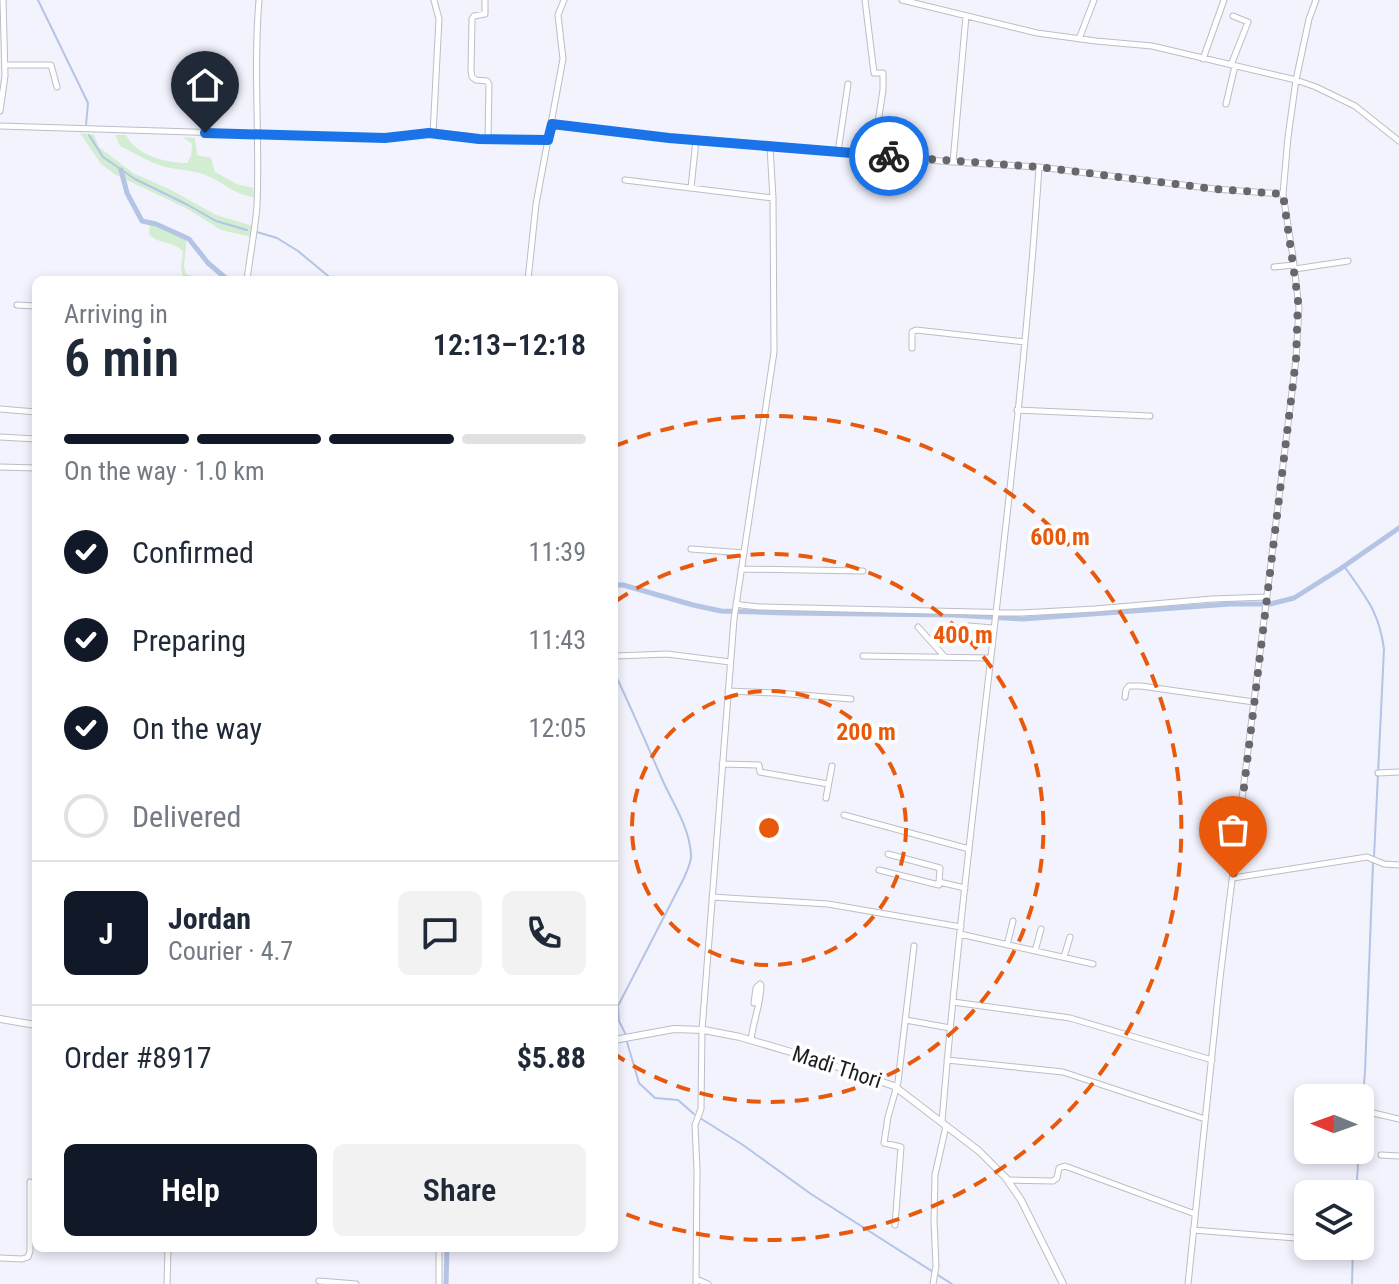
<!DOCTYPE html>
<meta charset="utf-8">
<style>
:root{--surface:#fff;--page:#f2f2f3;--text:#1f2937;--muted:#747a83;--line:#e0e1e3;--accent:#111827}
body{margin:0;font-family:"Roboto Condensed",sans-serif;background:var(--page);color:var(--text);height:100vh;display:flex;flex-direction:column;font-size:30px;white-space:nowrap}
*{box-sizing:border-box;margin:0}
p{font-size:26px;color:var(--muted)}
.icon{flex:none;width:44px;height:44px;fill:none;stroke:currentColor;stroke-width:2;stroke-linecap:round;stroke-linejoin:round}
.map{position:relative;flex:1;overflow:hidden}
.side{position:absolute;left:32px;top:276px;width:586px;height:976px;display:flex;flex-direction:column;background:var(--surface);border-radius:12px;box-shadow:0 4px 12px #0003}
.side>*{flex:none}
.needle{width:52px;rotate:271deg}
.buttons{position:absolute;left:1294px;top:1084px;display:grid;gap:16px}
.buttons a{display:grid;place-items:center;width:80px;height:80px;border-radius:12px;background:var(--surface);box-shadow:0 4px 12px #0003;font-size:40px}
.pin{position:absolute;display:grid;place-items:center;width:68px;height:68px;color:#fff;margin:-82px -34px;border-radius:50% 50% 50% 0;rotate:-45deg;box-shadow:0 0 8px #0007}
.pin .icon{rotate:45deg}
.courier{position:absolute;display:grid;place-items:center;width:80px;height:80px;margin:-40px;border:6px solid #1a73e8;border-radius:50%;background:#fff;color:#222;box-shadow:0 2px 10px #0007}
.overview em{font-style:normal;font-weight:600}
.overview div{display:flex;flex-direction:column-reverse}
.overview{display:flex;align-items:center;justify-content:space-between;height:136px;padding:0 32px}
h1{font-size:52px;font-weight:600;line-height:60px}
.bar{display:grid;grid-template-columns:repeat(4,1fr);gap:12px 8px;align-content:center;height:96px;padding:0 32px}
.bar i{height:10px;border-radius:6px;background:var(--line)}
.bar .on{background:var(--accent)}
.bar p{grid-column:span 4}
.line{display:flex;align-items:center;gap:20px;padding:0 32px;border-top:2px solid var(--line)}
.line div{flex:1}
.round{display:grid;place-items:center;flex:none;width:84px;height:84px;border-radius:12px;background:var(--page)}
ol{padding:0 32px;list-style:none}
li{display:flex;align-items:center;gap:24px;height:88px}
li p{margin-inline-start:auto}
li .icon{padding:8px;border-radius:50%;background:var(--accent);color:#fff;stroke-width:4}
li:last-child{color:var(--muted)}
li i{width:44px;height:44px;border:4px solid var(--line);border-radius:50%}
.primary-button{display:flex;gap:16px;margin-top:auto;padding:16px 32px}
.primary-button a{flex:1;height:92px;border-radius:12px;background:var(--accent);color:#fff;font-size:32px;font-weight:600;line-height:92px;text-align:center}
.primary-button a+a{background:var(--page);color:var(--text)}
.map>svg:first-child{display:block}
.green{fill:#d2edd1}
.lines{fill:none;stroke-linecap:round;stroke-linejoin:round}
.stream{stroke:#b4c4e5;stroke-width:2}
.canal{stroke:#b4c4e5;stroke-width:5}
.minor-casing{stroke:#bcbdc7;stroke-width:7}
.major-casing{stroke:#bcbdc7;stroke-width:8}
.minor{stroke:#fff;stroke-width:5}
.major{stroke:#fff;stroke-width:6}
.done{stroke:#67676d;stroke-width:8;stroke-dasharray:0 14.4}
.route{stroke:#1a73e8;stroke-width:10}
.ring{fill:none;stroke:#e8590c;stroke-width:4;stroke-dasharray:14 10}
.labels{text-anchor:middle;dominant-baseline:central;stroke-width:7;stroke-linejoin:round;paint-order:stroke}
.street-label{font-size:22px;fill:#1c1c1f;stroke:#fff}
.centre{fill:#e8590c;stroke:#fff;stroke-width:4}
.ring-label{font-size:24px;text-anchor:middle;font-weight:bold;fill:#e8590c;stroke:#fff;stroke-width:7;stroke-linejoin:round;paint-order:stroke}
</style>
<div class="map">
<svg width="1399" height="1284" viewBox="0 0 1399 1284">
<rect width="100%" height="100%" fill="#f2f3fd"/>
<path class="green" d="M80,133L94,135L99,147L133,173L171,190L216,215L253,226L251,237L221,230L186,208L116,175L101,164Z
M115,135H126C135,155 166,163 187,163L191,156L192,144L183,137L195,138L197,155L211,158L215,172L237,184L253,188L254,197C234,195 222,181 203,174C191,170 178,170 166,167C150,163 135,153 120,146Z
M155,222L187,235L184,267L186,274L210,280H192L183,278L181,267L183,251C170,240 157,244 149,234L150,224Z"/>
<g class="lines">
<path class="stream" d="M38,0L88,103L86,125
M89,135L103,157L135,179L188,205L216,221L247,230
M257,232L277,238L298,251L333,280
M1344,566C1365,596 1379,611 1384,649L1374,857
M614,672C631,707 646,743 662,779C673,804 689,826 691,854C692,862 687,870 684,878L618,1006L619,1021L625,1033
M627,1042L639,1083L655,1098L678,1100L694,1114
M700,1118L743,1145L811,1194L952,1284
M1360,1130L1365,1072L1373,863
M1360,1138V1137
M1356,1194L1359,1150
M1352,1284L1353,1246"/>
<path class="canal" d="M121,170L127,193L142,221L156,224L189,239L208,263L228,280
M614,585H623L693,605L721,611L785,613L953,615L1023,619L1230,604H1270L1294,598L1340,569L1399,528
M446,1284L447,1248"/>
<defs>
<path id="minor" d="M485,0V14L474,16L472,19L471,71L472,77L476,80L487,81L489,84L488,139
M865,0L874,73H883V90L873,155
M902,0L1037,33L1096,41L1152,46L1296,80L1316,87L1355,106L1399,141
M1079,39L1094,0
M1203,59L1224,0
M6,65H51L57,87
M1231,65L1248,22L1233,16
M1226,104L1235,66
M0,111L5,76L3,0
M552,124L642,135L770,147L953,162L1039,167L1215,189L1283,194
M0,126L385,138L429,133L479,139L548,140
M433,134L439,19L434,0
M838,152L848,84
M953,162L966,16
M625,180L773,198
M691,188L696,140
M1274,267L1294,265
M1295,269L1348,261
M247,280C250,255 255,230 257,206C260,137 253,69 259,0
M528,280L536,204L563,59L558,15L564,0
M17,305L36,306
M912,348V332L916,330L1025,342
M0,409L36,412
M1017,410L1150,416
M0,437L36,439
M0,467L36,468
M691,549L744,553
M741,569L863,571
M736,603L741,605L759,607L1021,613L1095,609L1212,599L1267,597
M918,627L944,656
M953,628H968
M971,628H968L969,626L993,628
M616,656L667,654L730,662
M863,656L990,658
M728,691L777,693L851,699
M1125,697L1126,690L1129,686H1141L1254,702
M722,764L759,765L760,772L828,784
M1378,773L1399,772
M826,798L832,766
M844,815L969,849
M888,854L940,868L939,882L965,888
M879,870L939,885V883
M1233,878L1367,857L1384,864L1399,865
M712,897L828,904L961,927
M960,934L1093,964
M1007,945L1013,921
M1035,951L1041,929
M1064,957L1070,937
M953,1002L1070,1018L1212,1060
M906,1020L950,1028
M751,1040C753,1021 761,1004 761,985L760,984L756,988L754,1003
M947,1060L1063,1072L1205,1119
M1369,1112L1399,1119
M942,1122C968,803 1018,486 1039,167
M1381,1155L1399,1156
M1008,1180L1053,1181L1057,1178L1059,1168L1065,1166L1195,1214
M895,1225L901,1147L884,1143L888,1117L898,1082L914,946
M1193,1230L1308,1239
M0,1258L22,1259L28,1257L30,1251V1182
M696,1279L708,1284
M319,1281L356,1284
M167,1284L168,1248
M439,1284V1248
M696,1284L697,1170L695,1125L701,1109L702,1030L734,619L774,352L773,198L770,147
M933,1284L936,1266L934,1220L935,1175L946,1126
M1188,1284L1220,978L1296,359L1299,308L1293,257L1283,194L1288,137L1296,80L1309,19L1316,0"/>
<path id="major" d="M0,1019L36,1025
M614,1040L674,1029L704,1030L740,1037L808,1057L894,1086L979,1151L1006,1178L1021,1200L1063,1284"/>
</defs>
<use href="#minor" class="minor-casing"/>
<use href="#major" class="major-casing"/>
<use href="#minor" class="minor"/>
<use href="#major" class="major"/>
</g>
<g class="lines">
<path class="done" d="M889,156L1039,167L1215,189L1283,194L1298,300L1296,359L1233,878"/>
<path class="route" d="M205,133L385,138L429,133L479,139L548,140L552,124L669,138L889,156"/>
</g>
<g class="ring">
<circle cx="769" cy="828" r="137"/>
<path d="M616 601A274 274 0 1 1 616 1055"/>
<path d="M615 446A412 412 0 1 1 615 1210"/>
</g>
<g class="labels">
<g class="street-label">
<text transform="translate(837 1067) rotate(18)">Madi Thori</text>
</g>
</g>
<circle cx="769" cy="828" r="12" class="centre"/>
<g class="ring-label">
<text x="1060" y="545">600 m</text>
<text x="963" y="643">400 m</text>
<text x="866" y="740">200 m</text>
</g>
</svg>
<div class="buttons">
<a><svg class="needle" viewBox="-14 -14 28 28"><path d="M0-13l5 13h-10z" fill="#e53935"/><path d="M0 13l5-13h-10z" fill="#747a83"/></svg></a>
<a><svg class="icon" aria-label="layers" viewBox="0 0 24 24"><path d="M12 4l9 5-9 5-9-5zM3 14l9 5 9-5"/></svg></a>
</div>
<div class="pin" style="left:1233px;top:878px;background:#ea580c"><svg class="icon" aria-label="bag" viewBox="0 0 24 24"><path d="M5 8h14l-1 12H6zM9 8a3 3 0 0 1 6 0"/></svg></div>
<div class="pin" style="left:205px;top:133px;background:#1f2937"><svg class="icon" aria-label="home" viewBox="0 0 24 24"><path d="M3 11l9-7 9 7M6 9v11h12V9"/></svg></div>
<div class="courier" style="left:889px;top:156px"><svg class="icon" aria-label="bike" viewBox="0 0 24 24"><circle cx="6" cy="16" r="4"/><circle cx="18" cy="16" r="4"/><path d="M6 16l4-8h5l3 8M10 8l3 8H6M13 5h3"/></svg></div>
<section class="side">
<div class="overview"><div><h1>6 min</h1><p>Arriving in</p></div><em>12:13–12:18</em></div>
<div class="bar"><i class="on"></i><i class="on"></i><i class="on"></i><i></i><p>On the way · 1.0 km</p></div>
<ol>
<li><svg class="icon" aria-label="check" viewBox="0 0 24 24"><path d="M5 12l5 5 9-10"/></svg>Confirmed<p>11:39</p></li>
<li><svg class="icon" aria-label="check" viewBox="0 0 24 24"><path d="M5 12l5 5 9-10"/></svg>Preparing<p>11:43</p></li>
<li><svg class="icon" aria-label="check" viewBox="0 0 24 24"><path d="M5 12l5 5 9-10"/></svg>On the way<p>12:05</p></li>
<li><i></i>Delivered</li>
</ol>
<div class="line" style="height:144px"><b class="round" style="background:var(--accent);color:#fff">J</b><div><b>Jordan</b><p>Courier · 4.7</p></div><a class="round"><svg class="icon" aria-label="chat" viewBox="0 0 24 24"><path d="M4 5h16v11H9l-5 4z"/></svg></a><a class="round"><svg class="icon" aria-label="phone" viewBox="0 0 24 24"><path d="M5 4h4l2 5-3 2q2 4 5 5l2-3 5 2v4C11 20 4 13 5 4z"/></svg></a></div>
<div class="line" style="height:104px"><div>Order #8917</div><b>$5.88</b></div>
<div class="primary-button"><a>Help</a><a>Share</a></div>
</section>
</div>
